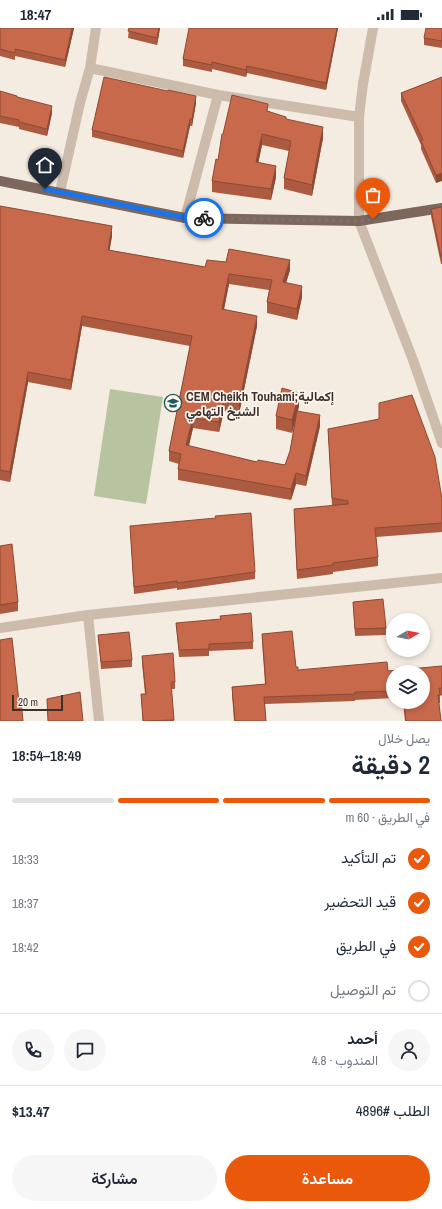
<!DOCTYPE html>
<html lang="ar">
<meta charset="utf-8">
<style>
:root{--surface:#fff;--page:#f6f6f7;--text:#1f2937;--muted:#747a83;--line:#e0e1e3;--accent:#ea580c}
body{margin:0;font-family:"Archivo Narrow",Vazirmatn,sans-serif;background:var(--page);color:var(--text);direction:rtl;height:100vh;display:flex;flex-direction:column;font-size:15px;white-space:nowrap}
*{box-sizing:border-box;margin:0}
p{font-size:13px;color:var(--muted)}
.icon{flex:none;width:22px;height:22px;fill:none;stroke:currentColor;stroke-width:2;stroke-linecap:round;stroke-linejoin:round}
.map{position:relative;height:693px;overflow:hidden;direction:ltr}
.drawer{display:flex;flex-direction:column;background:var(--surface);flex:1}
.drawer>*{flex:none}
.needle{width:26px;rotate:81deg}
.fabs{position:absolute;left:386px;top:585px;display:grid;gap:8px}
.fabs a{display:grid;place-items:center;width:44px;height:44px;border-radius:50%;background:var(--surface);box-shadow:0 2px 6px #0003;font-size:20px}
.scale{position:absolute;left:12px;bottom:10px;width:51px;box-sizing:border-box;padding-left:4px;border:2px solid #3b302b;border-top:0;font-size:11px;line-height:14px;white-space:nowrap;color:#3b302b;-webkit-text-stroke:3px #fbf5ee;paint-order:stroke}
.pin{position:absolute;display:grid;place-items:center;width:34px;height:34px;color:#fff;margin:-41px -17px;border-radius:50% 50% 50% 0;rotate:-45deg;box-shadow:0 0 4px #0007}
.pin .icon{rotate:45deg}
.courier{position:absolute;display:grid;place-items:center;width:40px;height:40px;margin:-20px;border:3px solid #1a73e8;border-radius:50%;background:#fff;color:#222;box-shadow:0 1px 5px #0007}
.overview em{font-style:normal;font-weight:600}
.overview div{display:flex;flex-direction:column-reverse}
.overview{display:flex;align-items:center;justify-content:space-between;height:68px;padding:0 12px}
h1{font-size:26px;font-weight:600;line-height:30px}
.bar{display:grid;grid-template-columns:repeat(4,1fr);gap:6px 4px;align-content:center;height:48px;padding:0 12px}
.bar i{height:5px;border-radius:3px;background:var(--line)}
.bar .active{background:var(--accent)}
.bar p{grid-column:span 4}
.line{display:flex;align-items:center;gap:10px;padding:0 12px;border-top:1px solid var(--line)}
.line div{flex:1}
.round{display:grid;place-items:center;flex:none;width:42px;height:42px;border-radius:21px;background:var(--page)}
ol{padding:0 12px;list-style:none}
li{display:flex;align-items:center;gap:12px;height:44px}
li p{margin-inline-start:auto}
li .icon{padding:4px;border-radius:50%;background:var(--accent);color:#fff;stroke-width:4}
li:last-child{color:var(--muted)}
li i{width:22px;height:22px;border:2px solid var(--line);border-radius:50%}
.cta{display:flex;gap:8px;margin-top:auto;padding:8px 12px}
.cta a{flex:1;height:46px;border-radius:24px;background:var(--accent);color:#fff;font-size:16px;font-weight:600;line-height:46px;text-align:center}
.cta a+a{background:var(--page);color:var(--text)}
.status{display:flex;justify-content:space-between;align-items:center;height:28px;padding:0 20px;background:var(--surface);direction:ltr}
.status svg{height:11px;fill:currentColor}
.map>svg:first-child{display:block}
.grass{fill:#b8c4a0}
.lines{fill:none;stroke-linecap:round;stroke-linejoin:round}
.minor{stroke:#cdbbac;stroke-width:10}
.major{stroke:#7d675c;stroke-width:10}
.wall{fill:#ac5a40}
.shaded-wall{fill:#8c4a34}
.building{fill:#c8694b;stroke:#8c4a34}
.done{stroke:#7c716b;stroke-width:4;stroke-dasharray:0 7.2}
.route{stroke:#1a73e8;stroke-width:5}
.labels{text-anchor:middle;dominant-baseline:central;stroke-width:3.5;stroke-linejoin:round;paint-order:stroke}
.poi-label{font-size:13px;font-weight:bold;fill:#3b302b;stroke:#fbf5ee;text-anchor:start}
</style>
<div class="status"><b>18:47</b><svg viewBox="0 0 49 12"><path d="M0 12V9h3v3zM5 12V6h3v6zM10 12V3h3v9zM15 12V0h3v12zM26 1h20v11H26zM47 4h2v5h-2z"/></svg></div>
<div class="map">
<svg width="442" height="693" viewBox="0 0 442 693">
<rect width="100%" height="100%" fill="#f4ebe1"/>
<path class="grass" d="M110,361L163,369L146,476L94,468Z"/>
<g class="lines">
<path class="minor" d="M373,0L363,56L359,89V193L413,332L442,415
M90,40L218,67L359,89
M60,164L80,75L90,40L96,0
M185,190L218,67
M88,587L99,693
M0,600L88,587L442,550"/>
<path class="major" d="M0,153L185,190L359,193L442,180"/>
</g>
<path class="wall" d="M0,0H74L65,39L15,28V32L0,28Z
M129,0H160L157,17L128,10Z
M338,0L326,62L247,45L246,49L212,41V44L183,38V31Z
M442,0V20L424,17V10Z
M442,49L436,155L421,121V117L401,73V65Z
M0,63L17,69L52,85L47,108L19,101V99L0,95Z
M196,75L192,98H190L183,130L92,109V102Z
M268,83L286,91L323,110L312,168L284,161V150L289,123L262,117L258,135L276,149L271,172L212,164V153L218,132L223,106Z
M0,178L112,208L109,222L205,239L290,242L286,255L302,269L297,292L267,285V274L269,262L229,256L224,281L257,298L239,386L224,383L219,404L193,400L189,418L257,434L285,437L290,423L295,393L292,405L276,401V388L299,378L298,383L320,398L306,458L296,456L291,472L178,452V441L179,436L169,433V423L190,318L82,298L71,362L28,354L10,454L0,452Z
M442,179V236H441L431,188V181Z
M328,401L442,471V504L376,509L378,529V538L333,544V546L297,551L294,481L332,478Z
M130,498L255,544V551L177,562V560L134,566Z
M0,518L18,574V583L0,586Z
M353,574L386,600V607L355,608Z
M176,595L253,614V621L209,623V628L179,629Z
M262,606L296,639L298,642L388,643L442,638V667L440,668V675H439L441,693H405L403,674H423L393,644V670L355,672V673L265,676L266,693H234L232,666V659L265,656L262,613Z
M98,607L132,632V639L101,641Z
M142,628L175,654V661H171L174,693H143L141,666H145L142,635Z
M47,671L83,693H48Z"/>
<path class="shaded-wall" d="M72,0H74L65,39V32Z
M159,0H160L157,17V10Z
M337,0H338L326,62V55Z
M247,38V45L246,49V42Z
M196,68V75L192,98V91Z
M52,78V85L47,108V101Z
M190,91V98L183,130V123Z
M323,99V110L312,168V157Z
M262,106V117L256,146V134Z
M276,138V149L271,172V161Z
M442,145V153L436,155V147Z
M112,198V208L108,232V222Z
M290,232V242L283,264V254Z
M229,246V256L222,291V281Z
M302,258V269L297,292V281Z
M82,288V298L71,362V352Z
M257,288V298L239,386V376Z
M28,344V354L10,454V444Z
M299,365V378L292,405V392Z
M224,372V383L219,404V394Z
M320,387V398L306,458V448Z
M193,390V400L186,428V417Z
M296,445V456L291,472V461Z"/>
<path class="building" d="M0,0H72L65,32L15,21V25L0,21Z
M129,0H159L157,10L128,3Z
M189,0H337L326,55L247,38L246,42L212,34V37L183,31Z
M426,0H442V13L424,10Z
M104,49L168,63V62L196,68L192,91H190L183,123L92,102Z
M442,49V145L436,147L421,113L423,112L401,65Z
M0,63L17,68V69L52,78L47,101L19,94V92L0,88Z
M232,67L268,76L267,83L286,89V91L323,99L312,157L284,150L291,113L262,106L256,134L276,138L271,161L212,153L216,131L218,132L222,106H223Z
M0,178L112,198L108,222L205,239L207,232L226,234L229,221L290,232L283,254L302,258L297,281L267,274L272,252L229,246L222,281L257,288L239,376L224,372L219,394L193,390L186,417L257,434L258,432L285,437L290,423L297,383L320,387L306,448L296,445L291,461L178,441L181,426L169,423L192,308L82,288L71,352L28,344L10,444L0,442Z
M442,179V229H441L431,181Z
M282,360L299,365L292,392L276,388Z
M412,367L435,429L442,471V495L375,500L378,529L333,535V537L297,542L294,481L348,476V473L332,470L328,401L379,391V375Z
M251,485L255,544L177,555V553L134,559L130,498L216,490L215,488Z
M12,516L18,574L0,577V518Z
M383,571L386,600L355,601L353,574Z
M251,585L253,614L209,616V621L179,622L176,595L221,591L220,588Z
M292,603L296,639H298V642L387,634L388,643L442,638V660H439L440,667H438L441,693H406L404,674H423V644H393V663L355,664V666L264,669L266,693H235L232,659L266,656L262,606Z
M129,604L132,632L101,634L98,607Z
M12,610L19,674L21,673L23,693H0V612Z
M173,625L175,654H171L174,692L143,693L141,666H146L142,628Z
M80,664L83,693H48L47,671Z"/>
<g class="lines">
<path class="done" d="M204,190L359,193L373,191"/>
<path class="route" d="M45,161L186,190H204"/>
</g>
<defs>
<symbol id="school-ring" viewBox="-11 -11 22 22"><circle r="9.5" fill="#fbf5ee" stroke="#1f5a5e" stroke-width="1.5"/><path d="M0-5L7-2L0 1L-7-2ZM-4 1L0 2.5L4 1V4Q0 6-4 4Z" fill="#1f5a5e"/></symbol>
</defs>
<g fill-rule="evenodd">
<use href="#school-ring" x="163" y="365" width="20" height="20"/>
</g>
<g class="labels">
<g class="poi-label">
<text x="186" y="368">CEM Cheikh Touhami;إكمالية<tspan x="186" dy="15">الشيخ التهامي</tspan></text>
</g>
</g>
</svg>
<div class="fabs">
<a><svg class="needle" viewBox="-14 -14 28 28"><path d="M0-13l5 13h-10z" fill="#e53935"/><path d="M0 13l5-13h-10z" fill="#747a83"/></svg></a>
<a><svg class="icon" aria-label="layers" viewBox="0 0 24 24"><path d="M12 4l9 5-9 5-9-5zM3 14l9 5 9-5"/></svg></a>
</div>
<div class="scale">20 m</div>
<div class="pin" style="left:373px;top:191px;background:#ea580c"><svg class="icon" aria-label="bag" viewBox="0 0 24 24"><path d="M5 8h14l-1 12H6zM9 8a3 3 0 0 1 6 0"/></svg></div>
<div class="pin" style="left:45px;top:161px;background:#1f2937"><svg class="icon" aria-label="home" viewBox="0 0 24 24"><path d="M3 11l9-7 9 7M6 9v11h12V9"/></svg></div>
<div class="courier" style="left:204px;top:190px"><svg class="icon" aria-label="bike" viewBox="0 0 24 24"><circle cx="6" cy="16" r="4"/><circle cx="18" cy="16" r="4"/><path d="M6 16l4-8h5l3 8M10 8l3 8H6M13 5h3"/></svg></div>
</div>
<section class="drawer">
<div class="overview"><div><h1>2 دقيقة</h1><p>يصل خلال</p></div><em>18:49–18:54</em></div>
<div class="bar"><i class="active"></i><i class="active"></i><i class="active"></i><i></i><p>في الطريق · 60 m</p></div>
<ol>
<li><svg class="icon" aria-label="check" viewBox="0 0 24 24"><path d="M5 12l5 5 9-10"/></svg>تم التأكيد<p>18:33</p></li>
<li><svg class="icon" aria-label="check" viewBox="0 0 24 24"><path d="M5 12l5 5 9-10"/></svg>قيد التحضير<p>18:37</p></li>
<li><svg class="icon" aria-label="check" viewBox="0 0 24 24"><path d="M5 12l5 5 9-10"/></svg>في الطريق<p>18:42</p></li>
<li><i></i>تم التوصيل</li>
</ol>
<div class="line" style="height:72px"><a class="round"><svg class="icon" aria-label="person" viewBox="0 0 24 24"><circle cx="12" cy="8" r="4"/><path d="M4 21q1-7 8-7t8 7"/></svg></a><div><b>أحمد</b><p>المندوب · 4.8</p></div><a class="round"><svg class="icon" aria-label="chat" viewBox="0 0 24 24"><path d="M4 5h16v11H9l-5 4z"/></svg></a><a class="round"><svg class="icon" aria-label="phone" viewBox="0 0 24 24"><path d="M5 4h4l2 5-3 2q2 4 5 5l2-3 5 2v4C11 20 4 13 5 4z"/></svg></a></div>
<div class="line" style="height:52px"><div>الطلب #4896</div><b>$13.47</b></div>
<div class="cta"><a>مساعدة</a><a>مشاركة</a></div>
</section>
